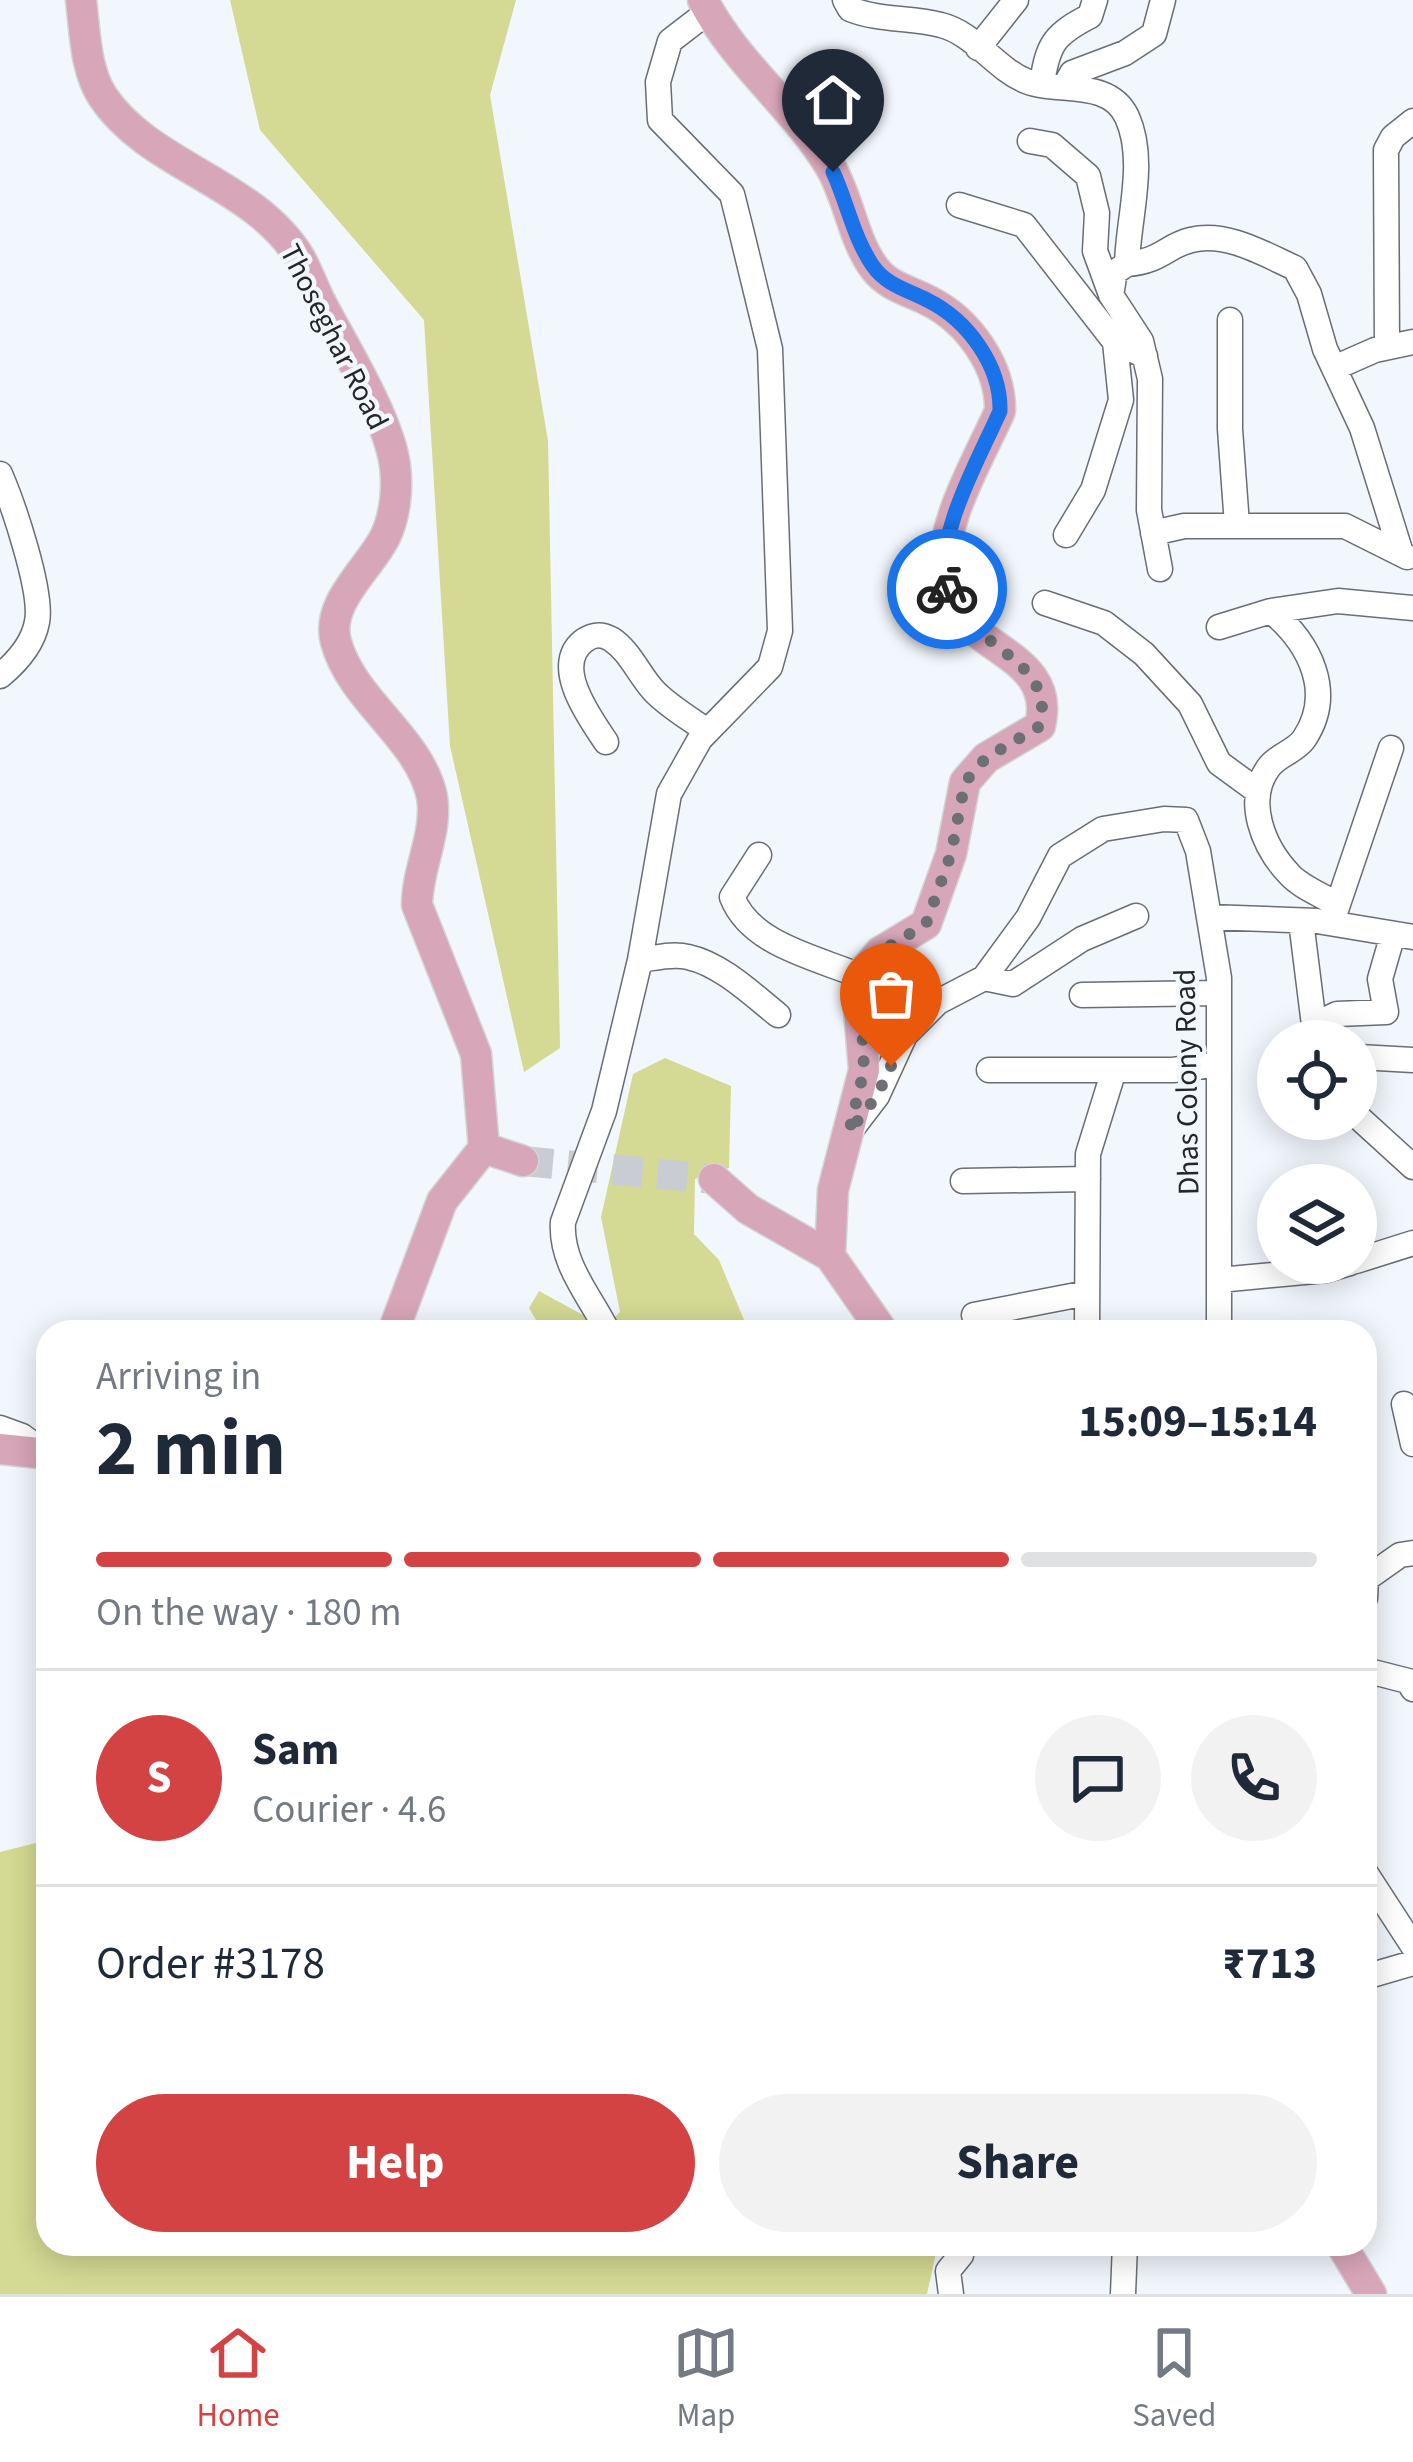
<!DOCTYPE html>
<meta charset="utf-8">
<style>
:root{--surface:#fff;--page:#f2f2f3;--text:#1f2937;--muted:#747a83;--line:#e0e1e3;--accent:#d34344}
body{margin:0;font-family:"Source Sans 3",sans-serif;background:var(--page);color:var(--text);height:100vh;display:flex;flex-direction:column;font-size:45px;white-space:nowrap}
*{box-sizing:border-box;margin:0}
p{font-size:39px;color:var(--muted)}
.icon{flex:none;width:66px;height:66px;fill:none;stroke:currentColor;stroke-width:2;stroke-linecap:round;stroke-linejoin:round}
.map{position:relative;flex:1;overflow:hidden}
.panel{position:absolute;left:36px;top:1320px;width:1341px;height:936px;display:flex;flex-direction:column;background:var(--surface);border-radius:36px;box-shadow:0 6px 30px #0003}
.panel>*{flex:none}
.buttons{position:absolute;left:1257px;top:1020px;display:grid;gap:24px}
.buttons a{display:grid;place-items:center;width:120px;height:120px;border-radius:50%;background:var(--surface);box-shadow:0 6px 30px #0003;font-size:60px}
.pin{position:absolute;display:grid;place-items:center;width:102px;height:102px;color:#fff;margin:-123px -51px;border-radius:50% 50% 50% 0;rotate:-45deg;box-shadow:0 0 12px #0007}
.pin .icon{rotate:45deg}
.courier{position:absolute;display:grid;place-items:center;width:120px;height:120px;margin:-60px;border:9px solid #1a73e8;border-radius:50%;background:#fff;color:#222;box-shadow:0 3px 15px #0007}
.head em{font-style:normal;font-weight:700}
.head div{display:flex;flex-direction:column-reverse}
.head{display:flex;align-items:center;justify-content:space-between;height:204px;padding:0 60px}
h1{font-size:78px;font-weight:700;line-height:90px}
.bar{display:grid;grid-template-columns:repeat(4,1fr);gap:18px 12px;align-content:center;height:144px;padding:0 60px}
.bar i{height:15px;border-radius:9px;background:var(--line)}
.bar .selected{background:var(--accent)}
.bar p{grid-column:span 4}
.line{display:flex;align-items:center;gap:30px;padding:0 60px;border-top:3px solid var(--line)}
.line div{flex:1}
.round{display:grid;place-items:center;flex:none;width:126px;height:126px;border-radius:63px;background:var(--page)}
.action{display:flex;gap:24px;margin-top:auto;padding:24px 60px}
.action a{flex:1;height:138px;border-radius:72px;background:var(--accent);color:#fff;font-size:48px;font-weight:700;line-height:138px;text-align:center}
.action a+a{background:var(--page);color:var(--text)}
.tabs{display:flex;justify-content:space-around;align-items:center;height:168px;border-top:3px solid var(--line);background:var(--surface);font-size:33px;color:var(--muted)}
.tabs a{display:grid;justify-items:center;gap:6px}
.tabs .selected{color:var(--accent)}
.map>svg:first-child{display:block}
.green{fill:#d4d993}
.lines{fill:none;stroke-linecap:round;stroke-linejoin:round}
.major-tunnel{stroke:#c9cdd3;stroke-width:30;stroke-dasharray:30 15;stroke-linecap:butt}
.minor-casing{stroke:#696e75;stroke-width:27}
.major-casing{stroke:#d3d4d4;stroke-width:33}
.minor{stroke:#fff;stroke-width:24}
.major{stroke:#d8a6b9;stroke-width:30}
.done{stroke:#6c6f73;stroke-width:12;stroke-dasharray:0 21.6}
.route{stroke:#1a73e8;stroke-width:15}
.labels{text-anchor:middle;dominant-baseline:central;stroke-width:9;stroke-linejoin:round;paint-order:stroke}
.street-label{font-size:30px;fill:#242629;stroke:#f2f7fd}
</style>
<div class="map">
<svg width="1413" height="2294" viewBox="0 0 1413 2294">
<rect width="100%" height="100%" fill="#f2f7fd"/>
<path class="green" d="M230,0H516L490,95L548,441L560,1048L524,1072L450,746L424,320L260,130Z
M665,1058L731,1086L729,1168L695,1179L694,1234L719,1260L749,1332H543L529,1308L539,1291L605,1327L620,1312L601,1217L633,1074Z
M48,1840V2244H938L927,2294H0V1852Z"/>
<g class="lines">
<path class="major-tunnel" d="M523,1161L714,1179"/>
<defs>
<path id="minor" d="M845,0L850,9C880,21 911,17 941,25C974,33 996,69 1026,81C1058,94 1109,78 1127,117C1147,161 1128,218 1127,264C1162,261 1166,246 1191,240C1226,231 1264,254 1295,268L1309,294L1325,349L1362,428L1401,553
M978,48L1016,0
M1042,83C1048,43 1055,34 1090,16L1095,0
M1065,86L1072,73L1125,53L1154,34L1163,0
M1030,141L1052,145L1088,176L1097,213L1095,251L1110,292
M959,205L1024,225L1115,342L1145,356
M1127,264L1115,272L1111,295L1141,341L1150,379L1149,510L1160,569
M1230,320V429L1237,525
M1387,347L1386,150L1393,137L1413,121
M1334,368L1375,350L1413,342
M0,474C13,504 43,592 37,622C33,644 17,662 0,676
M1153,533L1184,526H1345L1407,557
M1066,535L1093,490L1121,400L1115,342
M1045,603L1104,623L1144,654L1190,704L1219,763L1256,790
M1271,611L1338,601L1413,608
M1219,627L1271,611C1310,643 1335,693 1304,739C1296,751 1278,755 1269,767C1244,800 1263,847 1290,875C1301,887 1322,895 1336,904
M606,742C590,718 550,664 585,640C594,634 602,634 611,639C630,651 639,675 654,691C668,706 689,718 707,731
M759,855L732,897C751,945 815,957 860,976
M1334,916L1391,748
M1209,917L1317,921L1413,937
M1301,921L1314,1025L1320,1041
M640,960C655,958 673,953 688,957C721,964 753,995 778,1015
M984,978L1013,984L1082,939L1136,916
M1082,995L1219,993
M1314,1025L1337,1014L1386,1012L1380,979L1393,934
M1359,1057L1413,1060
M989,1070H1173L1219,1064
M1356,1115L1413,1167
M851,1130L877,1096L905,1035L938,1002L984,978L1028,918L1060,856L1103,829L1164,819L1186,820L1198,851L1219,978V1332
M963,1181L1088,1179
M1356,1261L1413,1243
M1219,1280L1326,1270L1350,1263
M974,1315L1087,1293
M608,1332C590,1296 560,1263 563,1222L604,1111L640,960L669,794L700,739L770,667L780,631L770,349L741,230L732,194L660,120L658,82L670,41L709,11
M1087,1332L1088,1154L1114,1070
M1404,1404L1413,1444
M0,1428L22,1436L45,1453
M1365,1598L1366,1579L1400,1555L1413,1553
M1365,1670L1408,1681L1413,1689
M1365,1872L1413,1946
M1365,1977L1413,1963
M951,2294L948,2271L961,2255L963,2244
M1123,2294L1125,2244"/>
<path id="major" d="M81,0C85,31 85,70 103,97C150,167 254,182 300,258C307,271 313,286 319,299C342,344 389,418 395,466C398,488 395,517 385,537C369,569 325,603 336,642C352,701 420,738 432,797C438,832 417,869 417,905L476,1054L484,1148L442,1201L393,1332
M703,0C735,63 795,107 831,168C849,199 853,240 875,269C889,287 910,291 929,301C969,321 1001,367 1000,411C978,461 939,523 944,580C950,650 1059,648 1040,726L986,758L965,782L951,854L926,924L880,952L860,976L858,998L864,1070L833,1190L830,1256
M484,1148L523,1161
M714,1179L748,1209L830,1256L883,1332
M0,1449L48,1454
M1341,2244L1371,2294"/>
</defs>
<use href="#minor" class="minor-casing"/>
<use href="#major" class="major-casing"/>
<use href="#minor" class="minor"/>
<use href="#major" class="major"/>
</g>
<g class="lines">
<path class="done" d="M891,1066L877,1096L849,1132L864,1070L860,976L880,952L926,924L951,854L965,782L986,758L1040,726C1056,658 972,651 947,589"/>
<path class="route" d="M833,172C847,202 854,239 873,266C886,285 908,290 927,300C968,320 1001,366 1000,411C980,457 932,540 947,589"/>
</g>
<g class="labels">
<g class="street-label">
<text transform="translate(334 337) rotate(63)">Thoseghar Road</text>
<text transform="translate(1187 1082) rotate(-91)">Dhas Colony Road</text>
</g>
</g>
</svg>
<div class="buttons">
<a><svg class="icon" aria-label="locate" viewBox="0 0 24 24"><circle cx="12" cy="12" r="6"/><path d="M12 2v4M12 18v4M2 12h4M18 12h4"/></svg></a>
<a><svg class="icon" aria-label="layers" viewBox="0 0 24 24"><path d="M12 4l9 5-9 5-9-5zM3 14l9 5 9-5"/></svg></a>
</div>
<div class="pin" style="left:891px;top:1066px;background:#ea580c"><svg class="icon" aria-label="bag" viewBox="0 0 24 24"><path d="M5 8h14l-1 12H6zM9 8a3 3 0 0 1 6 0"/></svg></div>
<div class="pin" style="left:833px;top:172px;background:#1f2937"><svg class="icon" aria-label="home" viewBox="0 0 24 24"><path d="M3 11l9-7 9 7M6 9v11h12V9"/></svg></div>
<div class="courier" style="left:947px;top:589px"><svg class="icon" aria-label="bike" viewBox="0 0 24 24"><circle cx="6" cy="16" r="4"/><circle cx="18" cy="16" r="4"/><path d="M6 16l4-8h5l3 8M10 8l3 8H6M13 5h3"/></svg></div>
<section class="panel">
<div class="head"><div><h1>2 min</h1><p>Arriving in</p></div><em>15:09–15:14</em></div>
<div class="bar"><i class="selected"></i><i class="selected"></i><i class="selected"></i><i></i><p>On the way · 180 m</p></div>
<div class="line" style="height:216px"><b class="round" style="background:var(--accent);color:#fff">S</b><div><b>Sam</b><p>Courier · 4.6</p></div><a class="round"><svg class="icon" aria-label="chat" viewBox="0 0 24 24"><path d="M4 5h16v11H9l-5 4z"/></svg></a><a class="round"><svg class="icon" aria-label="phone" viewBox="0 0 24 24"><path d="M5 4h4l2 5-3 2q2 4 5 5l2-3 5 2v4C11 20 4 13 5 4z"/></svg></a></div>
<div class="line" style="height:156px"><div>Order #3178</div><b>₹713</b></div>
<div class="action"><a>Help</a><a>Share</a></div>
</section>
</div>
<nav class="tabs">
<a class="selected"><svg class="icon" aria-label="home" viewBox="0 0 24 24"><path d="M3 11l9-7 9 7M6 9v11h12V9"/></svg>Home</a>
<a><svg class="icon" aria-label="map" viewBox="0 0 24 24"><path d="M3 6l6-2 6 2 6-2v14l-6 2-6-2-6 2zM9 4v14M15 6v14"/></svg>Map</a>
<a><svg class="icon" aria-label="saved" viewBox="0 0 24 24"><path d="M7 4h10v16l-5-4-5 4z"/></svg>Saved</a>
</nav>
